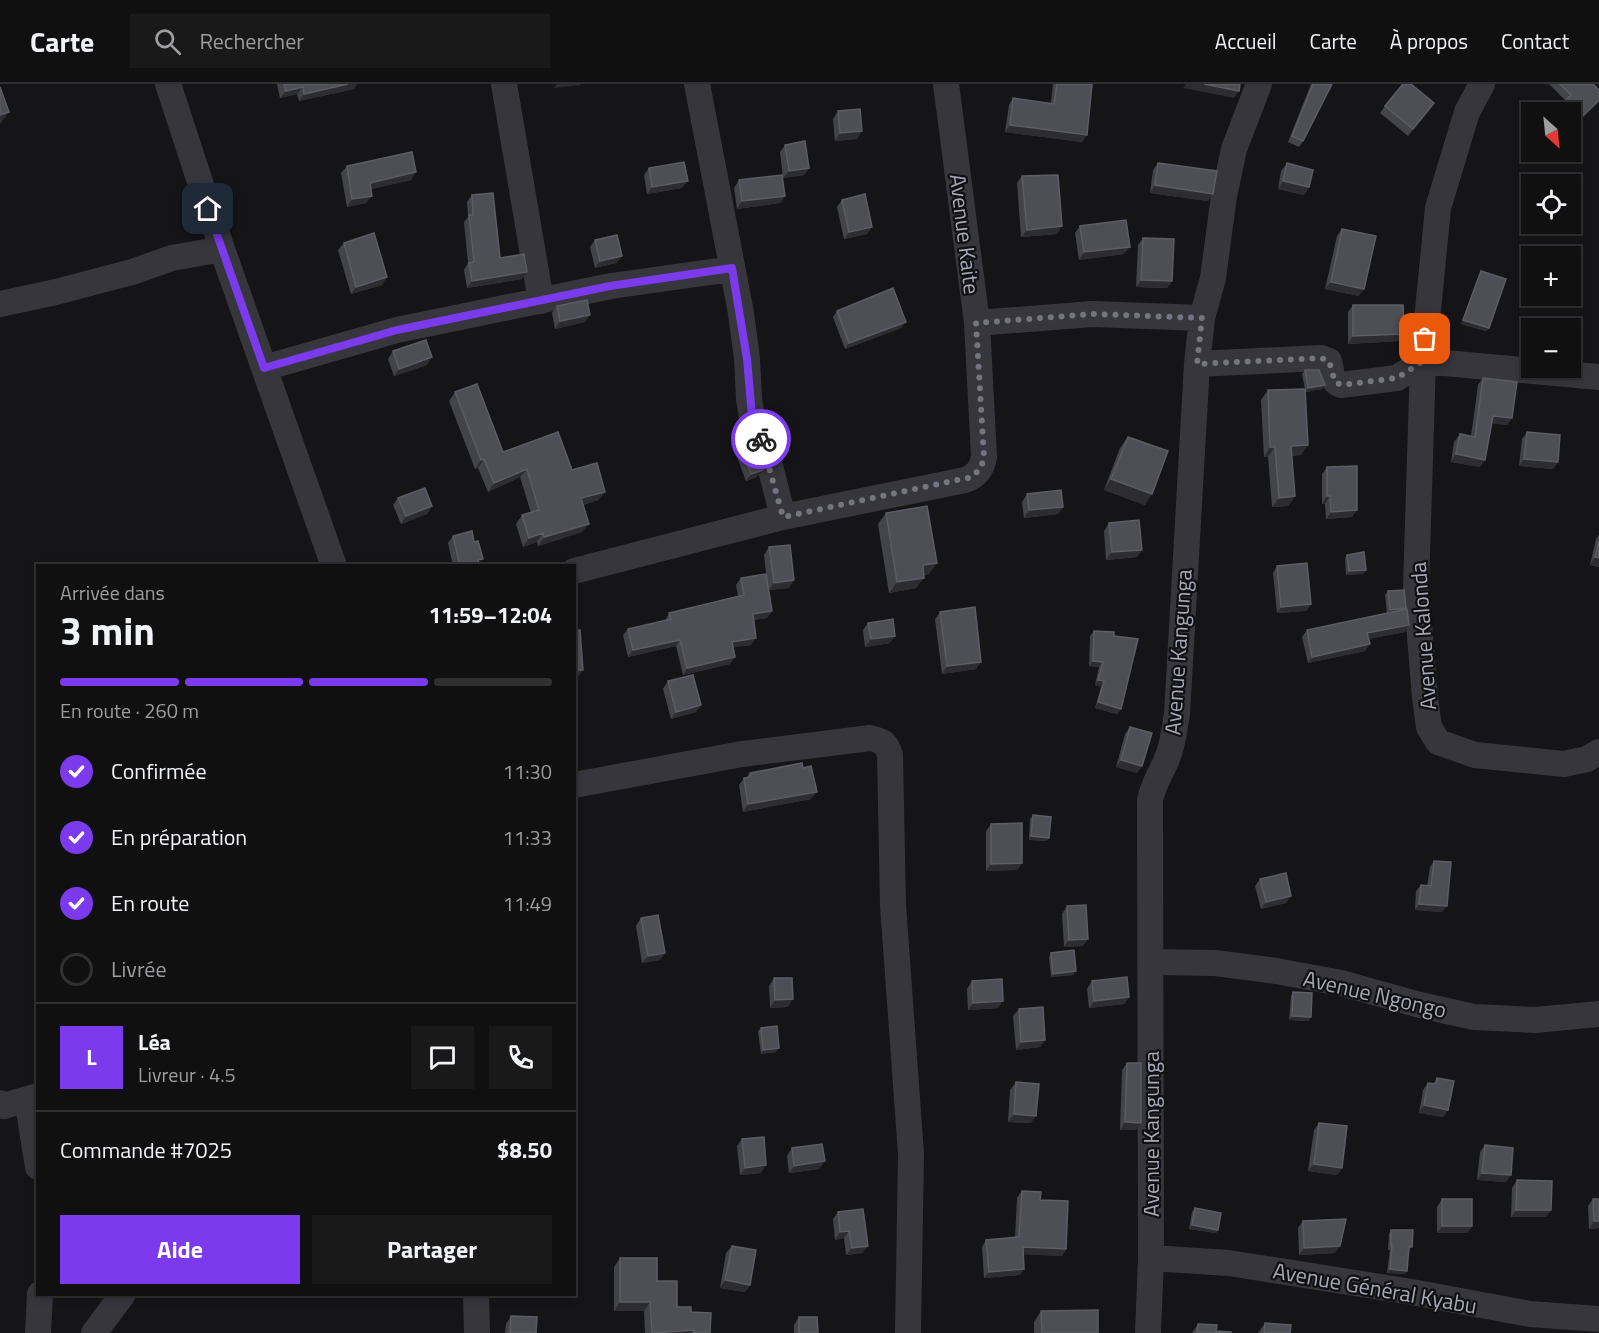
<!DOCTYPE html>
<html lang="fr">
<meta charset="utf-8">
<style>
:root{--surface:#101011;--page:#19191a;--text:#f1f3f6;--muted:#9c9d9f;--line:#303031;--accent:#7c3aed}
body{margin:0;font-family:"Titillium Web",sans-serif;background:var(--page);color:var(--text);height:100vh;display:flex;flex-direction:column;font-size:22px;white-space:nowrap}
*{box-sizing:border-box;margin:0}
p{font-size:20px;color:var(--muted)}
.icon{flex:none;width:33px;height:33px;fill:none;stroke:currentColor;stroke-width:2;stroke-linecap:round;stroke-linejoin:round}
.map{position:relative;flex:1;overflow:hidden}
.panel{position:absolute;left:36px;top:480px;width:540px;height:732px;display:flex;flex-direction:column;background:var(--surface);border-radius:0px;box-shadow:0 3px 9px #0003,0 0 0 2px var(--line)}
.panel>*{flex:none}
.needle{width:39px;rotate:153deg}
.controls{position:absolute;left:1521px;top:18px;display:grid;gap:12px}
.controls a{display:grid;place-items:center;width:60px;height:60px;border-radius:0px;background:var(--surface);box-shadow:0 3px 9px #0003,0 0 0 2px var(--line);font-size:30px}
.pin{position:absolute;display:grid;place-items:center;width:51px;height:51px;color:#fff;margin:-26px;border-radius:12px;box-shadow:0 3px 9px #0006}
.courier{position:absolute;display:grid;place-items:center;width:60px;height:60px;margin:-30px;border:4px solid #7c3aed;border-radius:50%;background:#fff;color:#222;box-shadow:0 2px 8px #0007}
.overview em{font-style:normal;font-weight:700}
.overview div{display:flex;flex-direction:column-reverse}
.overview{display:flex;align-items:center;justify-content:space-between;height:102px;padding:0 24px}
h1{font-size:39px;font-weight:700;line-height:45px}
.bar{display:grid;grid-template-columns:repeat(4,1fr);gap:9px 6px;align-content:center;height:72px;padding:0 24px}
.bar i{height:8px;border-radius:4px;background:var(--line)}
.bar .selected{background:var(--accent)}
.bar p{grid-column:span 4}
.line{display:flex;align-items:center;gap:15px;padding:0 24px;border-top:2px solid var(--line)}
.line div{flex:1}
.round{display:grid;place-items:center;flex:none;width:63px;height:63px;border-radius:0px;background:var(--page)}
ol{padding:0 24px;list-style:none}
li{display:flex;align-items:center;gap:18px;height:66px}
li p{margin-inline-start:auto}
li .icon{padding:6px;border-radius:50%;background:var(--accent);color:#fff;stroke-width:4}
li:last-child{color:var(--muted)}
li i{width:33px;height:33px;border:3px solid var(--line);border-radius:50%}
.action{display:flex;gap:12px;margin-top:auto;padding:12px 24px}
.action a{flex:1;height:69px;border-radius:0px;background:var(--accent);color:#fff;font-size:24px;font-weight:700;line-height:69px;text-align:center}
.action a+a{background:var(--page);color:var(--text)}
header{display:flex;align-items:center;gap:36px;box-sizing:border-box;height:84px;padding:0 30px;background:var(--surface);border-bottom:2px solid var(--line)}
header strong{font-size:28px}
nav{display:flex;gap:33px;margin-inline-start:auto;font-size:21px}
.search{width:420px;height:54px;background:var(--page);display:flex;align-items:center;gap:15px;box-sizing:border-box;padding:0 21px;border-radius:0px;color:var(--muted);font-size:22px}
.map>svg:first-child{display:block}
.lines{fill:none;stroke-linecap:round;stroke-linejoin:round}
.minor{stroke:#36363c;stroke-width:26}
.wall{fill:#43444a}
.shaded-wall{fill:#2c2c31}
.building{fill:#4e4e56;stroke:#5c5c65;stroke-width:1.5}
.done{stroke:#737580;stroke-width:6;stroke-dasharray:0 10.8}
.route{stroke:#7c3aed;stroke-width:8}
.labels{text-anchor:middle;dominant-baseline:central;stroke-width:4.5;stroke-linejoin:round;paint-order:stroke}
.street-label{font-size:22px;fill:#a6a8b8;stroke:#101012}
</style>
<header>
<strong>Carte</strong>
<div class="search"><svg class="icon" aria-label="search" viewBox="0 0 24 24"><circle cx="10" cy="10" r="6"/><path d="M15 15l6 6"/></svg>Rechercher</div>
<nav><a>Accueil</a><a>Carte</a><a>À propos</a><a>Contact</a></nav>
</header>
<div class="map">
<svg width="1599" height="1249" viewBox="0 0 1599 1249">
<rect width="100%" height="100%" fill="#151517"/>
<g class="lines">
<path class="minor" d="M168,0L222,165L334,482
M504,0L541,217
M697,0L741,229L747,275L749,315L752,333L766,366L783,433
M1482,0L1467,28L1438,124L1423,277L1416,503L1425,614L1429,643L1438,658L1475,671L1564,680L1587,675L1599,668
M0,220L56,208L132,188L172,174L222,165
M977,239L1093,230L1202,234
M1197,280L1321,274L1329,277C1332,287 1330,297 1341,301L1397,294L1423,277L1599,293
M264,284L397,246L611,202L732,185
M574,487L783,433L965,396C976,392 982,385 984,373L977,239L946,0
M574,701L742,670L870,654C882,657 886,658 890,671L893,821L911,1070L908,1249
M1151,878L1215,879L1276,887L1341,899L1420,921L1474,933L1535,936L1599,930
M27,1015L38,1083
M0,1019L4,1022L38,1012
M1151,1174L1229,1179L1412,1208L1530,1230L1599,1235
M476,1210L477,1249
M38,1249L40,1210
M94,1249L123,1210
M1148,1249L1151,1174L1150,716C1153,701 1160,691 1166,677C1173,663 1174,646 1177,630L1197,280L1202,234L1213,194L1224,112L1234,65L1259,0"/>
</g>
<path class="wall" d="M277,0H357L354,5L299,17L297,10L280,14Z
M1053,0H1092L1082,58L1005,48L1009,21L1013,14L1051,19Z
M1310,0H1332L1303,57L1299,63L1288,58L1311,0Z
M1549,0H1593L1599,6V18L1570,46L1566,17Z
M1434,19L1408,52L1380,29L1385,22Z
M838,27L862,47L857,55L835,57L833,35Z
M785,61L809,84L804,91L783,94L780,68Z
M1158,79L1213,110L1208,117L1150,109L1153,86Z
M1287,79L1309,103L1304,111L1278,105L1281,87Z
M347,82L411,96L370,105L366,119L347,123L341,89Z
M649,84L682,104L647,110L644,91Z
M1022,92L1057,150L1021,153L1017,99Z
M739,96L785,112L780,119L737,125L734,104Z
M472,111L500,174L522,195L467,204L464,186L468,179L464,138L468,133L467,118Z
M842,116L872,143L867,150L844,155L837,123Z
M1080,142L1124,170L1079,176L1075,149Z
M1342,145L1359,212L1325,205L1337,152Z
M1143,154L1172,197L1167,204L1136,203L1138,161Z
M595,156L622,172L616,179L595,184L590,163Z
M344,159L382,201L351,210L338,166Z
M1481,187L1489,244L1486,247L1461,240L1479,191Z
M1353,221L1399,257L1348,260V228Z
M557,222L585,238L555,245L552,229Z
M837,227L901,244L845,265L833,233Z
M393,267L427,281L394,292L388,275Z
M1305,286L1325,301L1322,305L1306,308L1301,371L1291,372L1295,412L1288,422L1272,423L1268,373H1264L1261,316L1268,306L1305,305L1302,290Z
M1483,294L1512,334L1507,341L1492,339L1480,383L1451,378L1454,358L1460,350L1471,352L1478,301Z
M455,308L503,368L572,386L605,408L598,416L583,421L582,448L538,462L537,458L523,463L516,440L522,431L531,429L520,393L488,408L478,384L475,385L449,317Z
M1527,348L1558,378L1553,385L1519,382L1522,355Z
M1128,353L1145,421L1104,406L1120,364Z
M739,358L757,393L746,397L734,365Z
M1327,383L1357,426L1352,433L1326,435L1325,420H1322V390Z
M1027,410L1063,423L1058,430L1024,434L1022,418Z
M398,414L432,422L427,430L401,440L393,421Z
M886,429L929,490L924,491L916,504L889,509L878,440Z
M1109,439L1142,466L1137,473L1106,476L1104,447Z
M1599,451V483L1590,481L1596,455Z
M453,452L479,480L480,482H453L448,459Z
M769,463L789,504L768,506L764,471Z
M1347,471L1364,490L1346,491L1345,474Z
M1277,482L1311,520L1306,527L1277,529L1273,489Z
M741,494L772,527L767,534L753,536L751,561L733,563L730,580L683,591L676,562L628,573L623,551L628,545L665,537L669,529L738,512L736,501Z
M1388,507L1409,541L1405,548L1368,555L1365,567L1308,579L1302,553L1307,546L1387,529L1385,511Z
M940,528L981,578L976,585L942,590L935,535Z
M868,539L890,559L865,563L863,546Z
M1094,547L1114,552L1121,625L1117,630L1095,624L1101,603L1095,601L1099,583L1089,582L1090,552Z
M668,597L701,621L696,628L671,635L663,605Z
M1130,643L1142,682L1137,689L1116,683L1125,650Z
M750,689L811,715L743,728L739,701L744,694L747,693Z
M1033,731L1047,757L1029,756L1030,735Z
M991,740L1022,779L1017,786L986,787V747Z
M1434,777L1442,828L1415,826L1416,807L1421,801L1427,802L1430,783Z
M1260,795L1286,819L1261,825L1255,802Z
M1067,822L1083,862L1064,863L1062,830Z
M641,834L665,869L660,876L642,879L636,842Z
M1051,869L1076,887L1073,891L1051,893L1049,873Z
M774,894L788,923L770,924L769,902Z
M972,897L998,924L968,926L967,905Z
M1092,897L1129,913L1124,920L1089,924L1087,905Z
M1293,908L1311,933L1308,937L1289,936L1291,912Z
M1019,925L1045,956L1040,963L1016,966L1013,932Z
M761,944L776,968L761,970L758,947Z
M1127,979L1136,1046H1120L1122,986Z
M1437,994L1448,1026L1443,1033L1419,1029L1423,1006L1428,999L1433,1000Z
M1016,998L1031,1039L1008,1038L1010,1006Z
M1319,1039L1342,1084L1337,1091L1308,1087L1314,1046Z
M742,1055L761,1089L740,1091L737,1062Z
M1485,1061L1506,1098L1477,1096L1480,1068Z
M792,1064L825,1077L819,1085L789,1089L787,1072Z
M1517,1096L1551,1126L1546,1133H1511L1512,1104Z
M1022,1107L1040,1116L1066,1165L1062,1172L1023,1170L1020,1191L984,1194L982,1163L986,1156L1015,1154L1017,1114Z
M1442,1115L1472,1142L1467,1149H1437V1123Z
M1593,1115H1599V1144L1589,1145L1588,1122Z
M1195,1124L1218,1146L1216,1149L1189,1145L1192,1128Z
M838,1128L868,1162L862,1169L846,1171L844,1154L835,1156L833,1135Z
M1303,1137L1335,1169L1299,1171L1298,1144Z
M1391,1146L1409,1167L1405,1190L1387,1189L1390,1166H1388L1389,1150Z
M732,1162L750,1201L745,1208L720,1204L726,1169Z
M620,1174L657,1197L677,1223L691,1228L710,1249H645L644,1227H614V1183Z
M1041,1227L1098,1249H1034V1238Z
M511,1232L536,1249H505L506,1240Z
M799,1233L818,1249H794V1241Z
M1265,1239L1290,1249H1258Z
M1198,1240L1216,1247L1231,1249H1192Z"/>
<path class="shaded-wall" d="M348,0H357L354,5L299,17L304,10Z
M557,0H580V1L554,4Z
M1186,0H1204L1239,7L1234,14L1183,4Z
M303,3L297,10L280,14L286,7Z
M1599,16V18L1570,46V44Z
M9,28L1,39H0V31Z
M1010,41L1087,51L1082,58L1005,48Z
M862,47L857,55L835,57L840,49Z
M809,84L804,91L783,94L789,87Z
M416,88L411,96L364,107L370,99Z
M688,97L682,104L647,110L652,103Z
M1283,97L1309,103L1304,111L1278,105Z
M1155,101L1213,110L1208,117L1150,109Z
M372,112L366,119L347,123L352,115Z
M785,112L780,119L737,125L742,117Z
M1062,142L1057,150L1021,153L1027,146Z
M872,143L867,150L844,155L849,148Z
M1130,163L1124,170L1079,176L1084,168Z
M622,172L616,179L595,184L600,177Z
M527,188L522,195L467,204L472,197Z
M387,193L382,201L351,210L356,203Z
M1141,196L1172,197L1167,204L1136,203Z
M1331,198L1364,205L1359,212L1325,205Z
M590,231L585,238L555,245L560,237Z
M1463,236L1489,244L1486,247L1461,240Z
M906,238L901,244L845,265L849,259Z
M1404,250L1399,257L1348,260L1353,252Z
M432,273L427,281L394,292L399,285Z
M1325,301L1322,305L1306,308L1308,304Z
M1493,332L1512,334L1507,341L1488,339Z
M1308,361L1301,371L1284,372L1291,362Z
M1270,363H1275L1268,373H1264Z
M1456,370L1485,376L1480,383L1451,378Z
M484,375L478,384L475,385L481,376Z
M1524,375L1558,378L1553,385L1519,382Z
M527,385L520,393L488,408L494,399Z
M763,386L757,393L746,397L751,390Z
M1111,395L1152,410L1145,421L1104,406Z
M605,408L598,416L575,423L581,414Z
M1295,412L1288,422L1272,423L1279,414Z
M1327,412H1330L1325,420H1322Z
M432,422L427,430L401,440L406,432Z
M1063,423L1058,430L1024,434L1029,426Z
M1357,426L1352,433L1326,435L1331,428Z
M589,440L582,448L538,462L544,453Z
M543,449L537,458L523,463L529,454Z
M1142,466L1137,473L1106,476L1112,468Z
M1595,473L1599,474V483L1590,481Z
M937,479L929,490L915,492L923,481Z
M1366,486L1364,490L1346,491L1349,487Z
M924,494L916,504L889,509L897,498Z
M794,496L789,504L768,506L774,499Z
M1311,520L1306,527L1277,529L1281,523Z
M1406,524L1387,530L1390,526Z
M772,527L767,534L748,537L753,530Z
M1409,541L1405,548L1362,556L1367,549Z
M895,552L890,559L865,563L871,555Z
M756,554L751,561L727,564L732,558Z
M680,556L676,562L628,573L633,566Z
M1370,560L1365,567L1308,579L1312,573Z
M735,573L730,580L683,591L687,584Z
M1093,577L1103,578L1099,583L1089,582Z
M981,578L976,585L942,590L947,582Z
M574,586H583L578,593H574Z
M1098,596L1104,597L1101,603L1095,601Z
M1098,618L1121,625L1117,630L1095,624Z
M701,621L696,628L671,635L676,628Z
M1121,676L1142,682L1137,689L1116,683Z
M817,708L811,715L743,728L748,720Z
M1031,752L1049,754L1047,757L1029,756Z
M1022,779L1017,786L986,787L991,780Z
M1291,812L1286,819L1261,825L1266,818Z
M1419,820L1447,822L1442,828L1415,826Z
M1088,855L1083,862L1064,863L1069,856Z
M665,869L660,876L642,879L648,872Z
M1076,887L1073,891L1051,893L1053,890Z
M1129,913L1124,920L1089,924L1094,917Z
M793,915L788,923L770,924L775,916Z
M1003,917L998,924L968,926L973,919Z
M1292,932L1311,933L1308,937L1289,936Z
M1045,956L1040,963L1016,966L1021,958Z
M779,964L776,968L761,970L763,966Z
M1424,1021L1448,1026L1443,1033L1419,1029Z
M1014,1030L1036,1032L1031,1039L1008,1038Z
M1125,1038L1141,1039L1136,1046H1120Z
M825,1077L819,1085L789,1089L794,1082Z
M1314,1080L1342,1084L1337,1091L1308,1087Z
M766,1081L761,1089L740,1091L745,1084Z
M1482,1089L1511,1091L1506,1098L1477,1096Z
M1516,1126H1551L1546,1133H1511Z
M1594,1137H1599V1144L1589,1145Z
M1192,1141L1218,1146L1216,1149L1189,1145Z
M1442,1142H1472L1467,1149H1437Z
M849,1147L844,1154L835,1156L840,1148Z
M868,1162L862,1169L846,1171L852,1164Z
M1340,1162L1335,1169L1299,1171L1304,1164Z
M1023,1163L1066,1165L1062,1172L1018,1170Z
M1024,1185L1020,1191L984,1194L989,1188Z
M1390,1185L1407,1187L1405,1190L1387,1189Z
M725,1196L750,1201L745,1208L720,1204Z
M620,1218H650L644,1227H614Z
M694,1246L692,1249H652Z"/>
<path class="building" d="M284,0H348L304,10L303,3L286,7Z
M1057,0H1092L1087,51L1010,41L1013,14L1054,20Z
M1204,0H1240L1239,7Z
M1313,0H1332L1303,57L1292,52Z
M1403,0H1411L1434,19L1413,45L1385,22Z
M1560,0H1593L1599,6V16L1570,44V28H1554L1571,11Z
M0,3L9,28L0,31Z
M860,25L862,47L840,49L838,27Z
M805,57L809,84L789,87L785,61Z
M412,68L416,88L370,99L372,112L352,115L347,82Z
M684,78L688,97L652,103L649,84Z
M1158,79L1217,87L1213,110L1155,101Z
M1287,79L1313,86L1309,103L1283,97Z
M782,91L785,112L742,117L739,96Z
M1058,91L1062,142L1027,146L1022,92Z
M493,109L500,174L524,170L527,188L472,197L469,179L474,178L469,131H473L472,111Z
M865,110L872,143L849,148L842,116Z
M1126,136L1130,163L1084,168L1080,142Z
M1342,145L1376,152L1364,205L1331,198Z
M374,149L387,193L356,203L344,159Z
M617,151L622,172L600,177L595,156Z
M1143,154L1174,155L1172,197L1141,196Z
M1481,187L1506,195L1489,244L1463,236Z
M893,204L906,238L849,259L837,227Z
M587,216L590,231L560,237L557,222Z
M1353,221H1403L1404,250L1353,252Z
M426,256L432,273L399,285L393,267Z
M1305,286H1319L1325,301L1308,304Z
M1483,294L1517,298L1512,334L1493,332L1485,376L1456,370L1460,350L1475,353Z
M477,300L503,368L558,348L572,386L597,379L605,408L581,414L589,440L544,453L543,449L529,454L522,431L539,426L527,385L494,399L484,375L481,376L455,308Z
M1305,305L1308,361L1291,362L1295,412L1279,414L1275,363H1270L1268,306Z
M1527,348L1560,351L1558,378L1524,375Z
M752,352L763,386L751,390L739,358Z
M1128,353L1168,367L1152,410L1111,395Z
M1357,382V426L1331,428L1330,412H1327V383Z
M425,404L432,422L406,432L398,414Z
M1061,406L1063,423L1029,426L1027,410Z
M927,422L937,479L923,481L924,494L897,498L886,429Z
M1139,436L1142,466L1112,468L1109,439Z
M472,447L474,458L478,457L483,475L478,476L480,482H460L453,452Z
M1599,457V474L1595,473Z
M790,461L794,496L774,499L769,463Z
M1364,468L1366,486L1349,487L1347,471Z
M1307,479L1311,520L1281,523L1277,482Z
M766,490L772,527L753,530L756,554L732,558L735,573L687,584L680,556L633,566L628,545L671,535L669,529L744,511L741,494Z
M1404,506L1406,524L1390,526L1388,507Z
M975,523L981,578L947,582L940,528Z
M1407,525L1409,541L1367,549L1370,560L1312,573L1307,546Z
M893,535L895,552L871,555L868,539Z
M580,546L583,586H574V547Z
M1094,547L1114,548V552L1138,555L1121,625L1098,618L1104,597L1098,596L1103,578L1093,577Z
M693,591L701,621L676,628L668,597Z
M1130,643L1152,649L1142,682L1121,676Z
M802,679L803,684L811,682L817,708L748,720L744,694L750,693V689Z
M1033,731L1051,733L1049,754L1031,752Z
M1022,739V779L991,780V740Z
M1434,777L1451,778L1447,822L1419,820L1421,801L1431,802Z
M1286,789L1291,812L1266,818L1260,795Z
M1086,821L1088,855L1069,856L1067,822Z
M658,831L665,869L648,872L641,834Z
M1074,866L1076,887L1053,890L1051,869Z
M1127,893L1129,913L1094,917L1092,897Z
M774,894H792L793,915L775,916Z
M1002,895L1003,917L973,919L972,897Z
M1293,908L1312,909L1311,933L1292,932Z
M1043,923L1045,956L1021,958L1019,925Z
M777,942L779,964L763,966L761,944Z
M1127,979H1141V1039L1125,1038Z
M1437,994L1454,997L1448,1026L1424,1021L1428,999L1436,1000Z
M1016,998L1039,1000L1036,1032L1014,1030Z
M1319,1039L1347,1042L1342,1084L1314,1080Z
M764,1053L766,1081L745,1084L742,1055Z
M822,1060L825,1077L794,1082L792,1064Z
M1485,1061L1513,1064L1511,1091L1482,1089Z
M1517,1096L1552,1097L1551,1126H1516Z
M1022,1107L1041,1108L1040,1116L1068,1117L1066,1165L1023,1163L1024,1185L989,1188L986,1156L1019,1153Z
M1442,1115H1472V1142H1442Z
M1593,1115H1599V1137H1594Z
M1195,1124L1221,1129L1218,1146L1192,1141Z
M863,1125L868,1162L852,1164L849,1147L840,1148L838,1128Z
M1346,1135L1340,1162L1304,1164L1303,1137Z
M1391,1146H1413L1412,1163H1409L1407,1187L1390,1185L1392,1162H1391Z
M732,1162L756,1166L750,1201L725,1196Z
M620,1174H657V1197H677V1223H691V1228L711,1229L710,1249H694V1246L652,1249L650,1218H620Z
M1098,1226V1249H1042L1041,1227Z
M511,1232L537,1233L536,1249H510Z
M799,1233H817L818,1249H799Z
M1265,1239L1291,1241L1290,1249H1264Z
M1198,1240L1217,1241L1216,1247L1231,1248V1249H1197Z"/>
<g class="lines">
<path class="done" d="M761,355L783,433L972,393L981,384L984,373L976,239L1093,230L1202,234L1197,280L1321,274L1329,277L1335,298L1341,301L1397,294L1423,277L1425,255"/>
<path class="route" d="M208,125L264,284L397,246L610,202L732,184L747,275L752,333L761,355"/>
</g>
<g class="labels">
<g class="street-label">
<text transform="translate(965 150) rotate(83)">Avenue Kaite</text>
<text transform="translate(1423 552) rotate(-94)">Avenue Kalonda</text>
<text transform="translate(1178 568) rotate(-86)">Avenue Kangunga</text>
<text transform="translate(1375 910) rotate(13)">Avenue Ngongo</text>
<text transform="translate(1151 1050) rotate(-90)">Avenue Kangunga</text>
<text transform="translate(1375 1204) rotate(10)">Avenue Général Kyabu</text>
</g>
</g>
</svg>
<div class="controls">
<a><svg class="needle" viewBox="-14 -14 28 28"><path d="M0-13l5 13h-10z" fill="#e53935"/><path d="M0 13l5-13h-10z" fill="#9c9d9f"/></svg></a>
<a><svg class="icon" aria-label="locate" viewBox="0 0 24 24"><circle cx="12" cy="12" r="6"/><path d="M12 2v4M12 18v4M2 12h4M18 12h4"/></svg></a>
<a>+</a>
<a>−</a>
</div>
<div class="pin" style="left:1425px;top:255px;background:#ea580c"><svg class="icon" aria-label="bag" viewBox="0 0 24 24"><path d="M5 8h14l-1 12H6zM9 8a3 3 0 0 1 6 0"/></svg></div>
<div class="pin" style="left:208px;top:125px;background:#1f2937"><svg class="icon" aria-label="home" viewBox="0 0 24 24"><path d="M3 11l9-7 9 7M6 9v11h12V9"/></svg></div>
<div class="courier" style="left:761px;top:355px"><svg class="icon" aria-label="bike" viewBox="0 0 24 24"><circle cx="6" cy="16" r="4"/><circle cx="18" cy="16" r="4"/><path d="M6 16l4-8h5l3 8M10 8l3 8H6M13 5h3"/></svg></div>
<section class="panel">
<div class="overview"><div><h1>3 min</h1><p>Arrivée dans</p></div><em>11:59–12:04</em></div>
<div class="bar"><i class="selected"></i><i class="selected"></i><i class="selected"></i><i></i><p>En route · 260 m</p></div>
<ol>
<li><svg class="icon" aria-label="check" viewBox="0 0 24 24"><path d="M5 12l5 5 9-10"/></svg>Confirmée<p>11:30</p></li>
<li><svg class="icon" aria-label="check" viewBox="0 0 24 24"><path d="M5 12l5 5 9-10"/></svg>En préparation<p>11:33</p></li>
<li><svg class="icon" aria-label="check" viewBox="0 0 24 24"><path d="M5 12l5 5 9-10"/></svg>En route<p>11:49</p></li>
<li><i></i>Livrée</li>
</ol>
<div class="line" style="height:108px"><b class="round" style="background:var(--accent);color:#fff">L</b><div><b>Léa</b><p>Livreur · 4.5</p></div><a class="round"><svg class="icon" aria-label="chat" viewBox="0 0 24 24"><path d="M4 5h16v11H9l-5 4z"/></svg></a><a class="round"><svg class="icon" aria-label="phone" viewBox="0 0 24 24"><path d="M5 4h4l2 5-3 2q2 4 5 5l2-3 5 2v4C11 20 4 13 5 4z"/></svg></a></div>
<div class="line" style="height:78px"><div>Commande #7025</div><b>$8.50</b></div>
<div class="action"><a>Aide</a><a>Partager</a></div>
</section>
</div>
